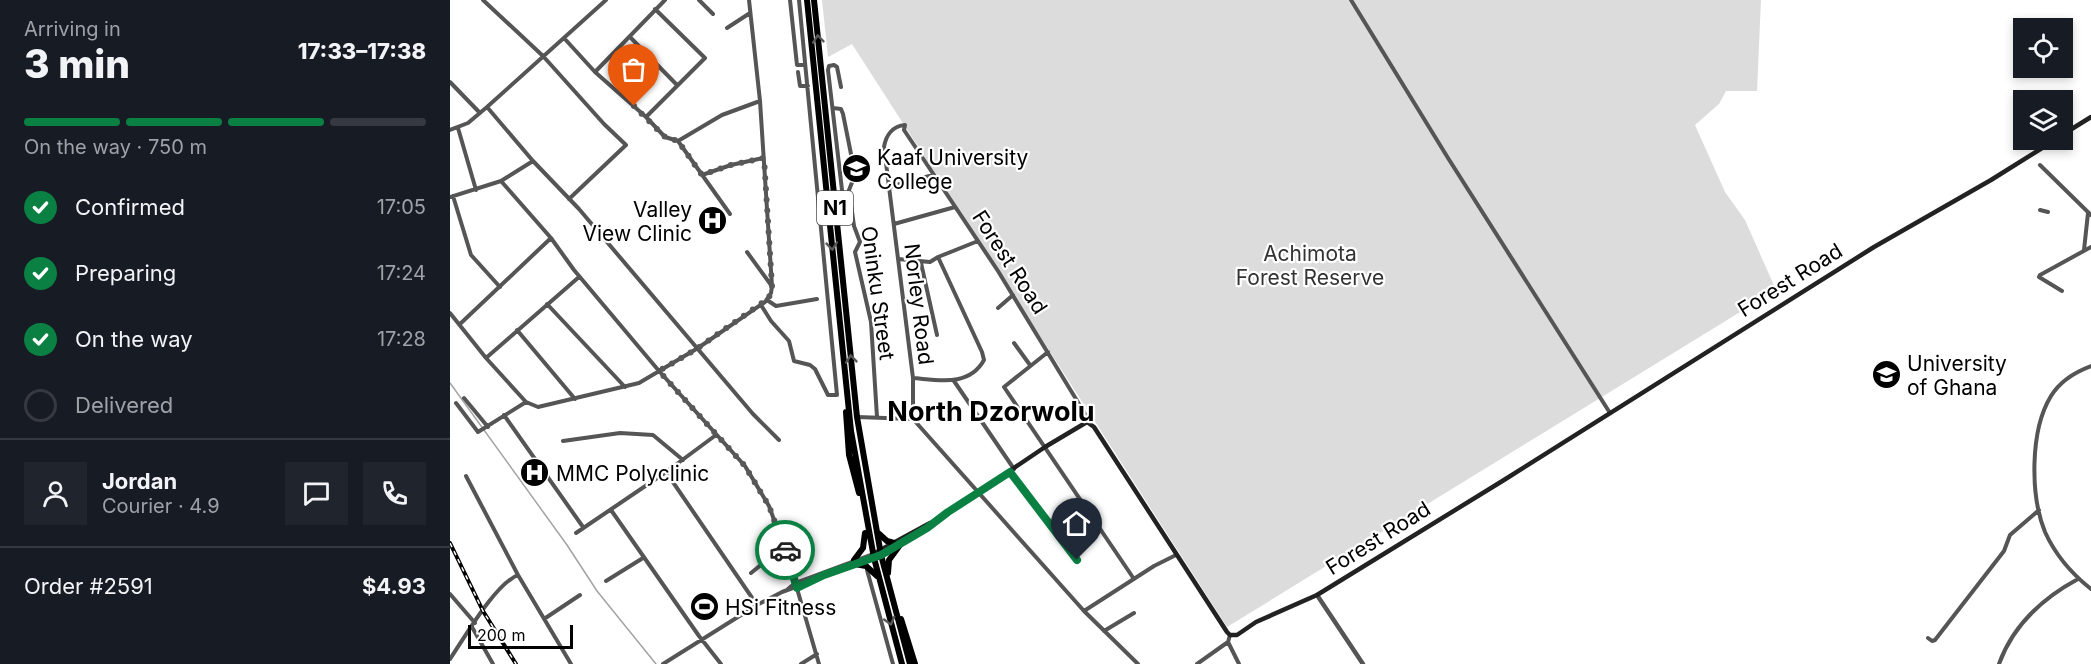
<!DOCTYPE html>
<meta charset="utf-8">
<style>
:root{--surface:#171b24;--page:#20242c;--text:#f1f3f6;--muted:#9ea1a6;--line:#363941;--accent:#0b8043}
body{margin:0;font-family:Inter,sans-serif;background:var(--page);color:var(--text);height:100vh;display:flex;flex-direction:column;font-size:22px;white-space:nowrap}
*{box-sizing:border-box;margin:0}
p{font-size:20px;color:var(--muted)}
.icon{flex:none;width:33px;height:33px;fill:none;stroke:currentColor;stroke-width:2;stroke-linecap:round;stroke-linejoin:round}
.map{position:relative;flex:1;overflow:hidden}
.details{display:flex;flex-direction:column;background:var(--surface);width:450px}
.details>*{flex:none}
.buttons{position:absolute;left:1563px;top:18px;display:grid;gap:12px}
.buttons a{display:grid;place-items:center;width:60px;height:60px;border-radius:0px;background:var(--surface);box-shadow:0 3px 9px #0003;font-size:30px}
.scale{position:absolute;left:18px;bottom:15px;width:105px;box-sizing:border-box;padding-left:6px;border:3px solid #000;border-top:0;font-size:16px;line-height:21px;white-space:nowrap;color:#000;-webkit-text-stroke:4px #fff;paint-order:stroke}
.pin{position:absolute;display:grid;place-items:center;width:51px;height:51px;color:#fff;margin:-62px -26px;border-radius:50% 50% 50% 0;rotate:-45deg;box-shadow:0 0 6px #0007}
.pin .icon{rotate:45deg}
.courier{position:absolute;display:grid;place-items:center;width:60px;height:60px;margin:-30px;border:4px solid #0b8043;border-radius:50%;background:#fff;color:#222;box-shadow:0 2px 8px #0007}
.headline em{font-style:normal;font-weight:800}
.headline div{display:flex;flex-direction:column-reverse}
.headline{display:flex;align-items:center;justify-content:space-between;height:102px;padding:0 24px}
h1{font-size:39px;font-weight:800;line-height:45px}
.bar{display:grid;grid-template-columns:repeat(4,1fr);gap:9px 6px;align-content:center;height:72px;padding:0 24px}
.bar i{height:8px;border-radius:4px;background:var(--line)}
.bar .selected{background:var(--accent)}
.bar p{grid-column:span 4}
.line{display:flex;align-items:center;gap:15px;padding:0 24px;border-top:2px solid var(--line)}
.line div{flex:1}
.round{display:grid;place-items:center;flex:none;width:63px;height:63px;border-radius:0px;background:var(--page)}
ol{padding:0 24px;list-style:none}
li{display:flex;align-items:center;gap:18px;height:66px}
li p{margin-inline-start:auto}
li .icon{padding:6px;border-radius:50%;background:var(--accent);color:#fff;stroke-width:4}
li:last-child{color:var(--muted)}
li i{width:33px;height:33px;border:3px solid var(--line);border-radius:50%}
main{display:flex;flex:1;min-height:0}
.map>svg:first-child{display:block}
.green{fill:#dcdcdc}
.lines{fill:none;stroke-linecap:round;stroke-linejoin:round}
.stream{stroke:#a3a3a3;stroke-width:1.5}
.minor{stroke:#555;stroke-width:4}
.tertiary{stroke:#555;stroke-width:4.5}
.secondary{stroke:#222;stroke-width:4.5}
.trunk{stroke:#000;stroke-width:6}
.rail-casing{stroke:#000;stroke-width:4}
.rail{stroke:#fff;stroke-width:1.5;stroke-dasharray:4.5;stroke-linecap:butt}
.oneway{stroke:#595959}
.done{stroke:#595959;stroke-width:6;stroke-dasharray:0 10.8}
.route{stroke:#0b8043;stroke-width:8}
.labels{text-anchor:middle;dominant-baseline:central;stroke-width:4.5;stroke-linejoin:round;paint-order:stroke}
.shield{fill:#fff;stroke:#4c4c4c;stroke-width:1.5}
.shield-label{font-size:20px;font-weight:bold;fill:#000}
.poi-label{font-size:21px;fill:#000;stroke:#fff;text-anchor:start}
.park-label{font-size:21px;fill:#333;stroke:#fff}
.street-label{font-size:21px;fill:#000;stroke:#fff}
.district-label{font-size:27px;font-weight:bold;fill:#000;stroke:#fff}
</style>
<main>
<section class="details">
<div class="headline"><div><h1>3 min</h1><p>Arriving in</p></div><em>17:33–17:38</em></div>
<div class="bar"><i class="selected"></i><i class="selected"></i><i class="selected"></i><i></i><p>On the way · 750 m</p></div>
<ol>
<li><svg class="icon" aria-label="check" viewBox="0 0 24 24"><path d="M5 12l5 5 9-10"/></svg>Confirmed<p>17:05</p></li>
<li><svg class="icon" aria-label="check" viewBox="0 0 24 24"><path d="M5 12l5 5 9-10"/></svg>Preparing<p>17:24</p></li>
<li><svg class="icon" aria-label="check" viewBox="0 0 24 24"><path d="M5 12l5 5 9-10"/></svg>On the way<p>17:28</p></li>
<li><i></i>Delivered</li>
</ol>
<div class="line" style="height:108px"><a class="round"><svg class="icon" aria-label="person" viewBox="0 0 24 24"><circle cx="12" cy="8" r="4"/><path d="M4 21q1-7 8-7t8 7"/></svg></a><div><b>Jordan</b><p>Courier · 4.9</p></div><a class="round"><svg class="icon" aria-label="chat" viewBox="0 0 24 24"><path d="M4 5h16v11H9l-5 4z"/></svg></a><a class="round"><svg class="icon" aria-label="phone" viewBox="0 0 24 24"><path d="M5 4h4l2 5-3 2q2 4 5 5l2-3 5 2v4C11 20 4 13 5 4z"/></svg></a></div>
<div class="line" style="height:78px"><div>Order #2591</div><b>$4.93</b></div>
</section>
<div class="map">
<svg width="1641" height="664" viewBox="0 0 1641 664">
<rect width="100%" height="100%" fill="#fff"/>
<path class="green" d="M372,0H1311L1307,91H1276L1269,104L1245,125L1275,192L1295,220L1326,290L777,627L402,44L378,57Z"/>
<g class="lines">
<path class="stream" d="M0,383L117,545L147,591L206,664"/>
<path class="minor" d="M33,0L93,56L154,124L176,145L119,199
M249,0L263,14
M340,0L347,65H355
M901,0L998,158L1160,413
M277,28L300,13
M180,37L227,85
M114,38L145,72L196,117L215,137L228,141L280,214
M145,72L215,0
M348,72L350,86H358
M0,82L30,113
M391,87L387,67L384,65L379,66L378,70L392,190
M37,107L83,161L129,209L303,414L329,440
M383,108L391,109L393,114L403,164V180L399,190L404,226L410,242L405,252L421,322L427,417
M196,117L255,58L205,9
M8,128L26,190
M0,130L18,123L37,107L156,0
M228,141L272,115L310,101
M1590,165L1641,215
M252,175L281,165L313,158
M51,181L101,238L124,270L209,371L295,466L319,506L339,561L369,664
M439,187L483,175
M3,196L21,255L50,287
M0,197L51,181L83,161
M1590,210L1598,212
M444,224L505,207
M1634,250L1638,213
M297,252L321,285
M448,259L480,262L488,257L528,241
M471,263L487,335
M1612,291L1589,277L1590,275L1641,247
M317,300L326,306L367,299
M97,304L175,387
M311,305L321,321L339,341L344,361L360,365L365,369L378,395H387L349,0
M548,308L563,295
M0,313L36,358L76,402L88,407L189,383L248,348L315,302L321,293L322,286L310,101L299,0
M10,324L101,238
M67,330L125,399
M564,343L580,365
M598,352L554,387L684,579
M36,358L129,277
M1641,366C1625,372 1610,381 1601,396C1580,430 1580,495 1595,532C1605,554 1622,574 1641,589
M463,378C489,380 519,387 534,360L532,352L488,257
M504,381L564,469
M14,398L38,427
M6,403L28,432L76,402
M54,415L133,527
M407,417L463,419
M463,419V378L434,147C436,135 443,126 455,125L454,130L548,271L640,422
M463,419L634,611L688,664
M113,441L170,433L203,435L233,460
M216,472L307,605
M560,472L627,560
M16,476L68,575L121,664
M161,510L249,636L271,664
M126,533L216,472L266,435
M417,570L443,664
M301,573L334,546
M156,581L193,558
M338,589L345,583L423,554
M0,594L25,623
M634,611L704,566L726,555
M94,619L130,595
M22,627L43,664
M654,631L684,613
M1478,638L1482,641L1485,640L1554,551L1560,535L1589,510
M778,642L789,664
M0,659C15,637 45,584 68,575
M213,664L307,605L332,592L424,558
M351,664L367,654
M747,664L778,642L780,635
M1549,664C1563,625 1593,598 1628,579"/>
<path class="tertiary" d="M867,595L913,664"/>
<path class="secondary" d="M1612,135L1641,117
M423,554L480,523
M424,558L471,531L595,447L637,422L644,427L777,632L780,635H787L806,622L867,595L1054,480L1424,247L1541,180L1605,140"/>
<path class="trunk" d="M357,0L401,431L424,558L452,664
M364,0L407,417L431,555L460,664
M396,412L399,455L409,493
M427,532L437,541L444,543
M404,560L413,548L415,533
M405,564L416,566L427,576
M438,573L439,560L450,545
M451,619L465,664"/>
<defs>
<path id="rail" d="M0,543L33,611L66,664"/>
</defs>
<use href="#rail" class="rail-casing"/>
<use href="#rail" class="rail"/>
</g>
<defs><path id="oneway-chevron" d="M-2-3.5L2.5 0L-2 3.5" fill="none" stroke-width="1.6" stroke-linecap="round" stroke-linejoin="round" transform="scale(1.5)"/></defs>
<g class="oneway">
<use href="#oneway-chevron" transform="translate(368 39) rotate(-96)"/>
<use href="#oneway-chevron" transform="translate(382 246) rotate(84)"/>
<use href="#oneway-chevron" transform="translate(401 359) rotate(-96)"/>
<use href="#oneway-chevron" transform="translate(440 621) rotate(75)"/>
</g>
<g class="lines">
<path class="done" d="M184,106L215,137L228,141L252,175L281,165L314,158L322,286L319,298L248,348L209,371L295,466L319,506L335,550"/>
<path class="route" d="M335,550L347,588L374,575L431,555L477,528L498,512L560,472L627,560"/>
</g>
<defs>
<symbol id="university-disc" viewBox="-11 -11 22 22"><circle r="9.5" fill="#000" stroke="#fff"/><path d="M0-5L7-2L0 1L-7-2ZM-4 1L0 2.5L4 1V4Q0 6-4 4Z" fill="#fff"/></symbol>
<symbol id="hospital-disc" viewBox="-11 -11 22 22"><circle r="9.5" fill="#000" stroke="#fff"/><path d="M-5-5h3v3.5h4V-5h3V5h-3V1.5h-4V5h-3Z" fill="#fff"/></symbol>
<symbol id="stadium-disc" viewBox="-11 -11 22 22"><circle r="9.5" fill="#000" stroke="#fff"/><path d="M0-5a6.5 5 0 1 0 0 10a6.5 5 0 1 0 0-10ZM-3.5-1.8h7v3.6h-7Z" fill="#fff"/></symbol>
</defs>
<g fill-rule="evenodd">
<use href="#university-disc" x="390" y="152" width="33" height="33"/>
<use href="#hospital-disc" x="246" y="204" width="33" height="33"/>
<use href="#university-disc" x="1420" y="358" width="33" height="33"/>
<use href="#hospital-disc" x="68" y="456" width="33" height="33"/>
<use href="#stadium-disc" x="238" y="590" width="33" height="33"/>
</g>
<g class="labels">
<rect class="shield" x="367" y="191" width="36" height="34" rx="4.5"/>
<g class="shield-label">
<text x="385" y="208">N1</text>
</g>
<g class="poi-label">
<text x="427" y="157">Kaaf University<tspan x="427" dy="24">College</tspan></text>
<text x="242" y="209" text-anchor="end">Valley<tspan x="242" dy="24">View Clinic</tspan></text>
<text x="1457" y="363">University<tspan x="1457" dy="24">of Ghana</tspan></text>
<text x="106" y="473">MMC Polyclinic</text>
<text x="275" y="607">HSi Fitness</text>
</g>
<g class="park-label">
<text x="860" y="253">Achimota<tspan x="860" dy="24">Forest Reserve</tspan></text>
</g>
<g class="street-label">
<text transform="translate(560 262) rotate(57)">Forest Road</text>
<text transform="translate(1340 280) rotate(-32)">Forest Road</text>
<text transform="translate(428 293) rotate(82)">Oninku Street</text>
<text transform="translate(469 304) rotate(83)">Norley Road</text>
<text transform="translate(928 538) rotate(-32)">Forest Road</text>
</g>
<g class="district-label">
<text x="541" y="411">North Dzorwolu</text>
</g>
</g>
</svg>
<div class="buttons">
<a><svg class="icon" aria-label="locate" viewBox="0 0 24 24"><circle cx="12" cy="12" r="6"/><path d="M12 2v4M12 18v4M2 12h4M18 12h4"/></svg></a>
<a><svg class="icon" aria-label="layers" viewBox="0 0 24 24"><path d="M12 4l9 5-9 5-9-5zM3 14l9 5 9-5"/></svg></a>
</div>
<div class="scale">200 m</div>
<div class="pin" style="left:184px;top:106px;background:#ea580c"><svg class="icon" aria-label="bag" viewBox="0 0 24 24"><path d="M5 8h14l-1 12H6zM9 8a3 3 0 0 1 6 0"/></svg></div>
<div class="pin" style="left:627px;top:560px;background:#1f2937"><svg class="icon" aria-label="home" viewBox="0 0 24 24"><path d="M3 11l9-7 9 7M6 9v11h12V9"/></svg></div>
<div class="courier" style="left:335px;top:550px"><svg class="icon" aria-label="car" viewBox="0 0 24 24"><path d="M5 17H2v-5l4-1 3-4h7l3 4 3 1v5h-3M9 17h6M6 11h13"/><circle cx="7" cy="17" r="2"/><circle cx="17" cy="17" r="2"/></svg></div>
</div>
</main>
